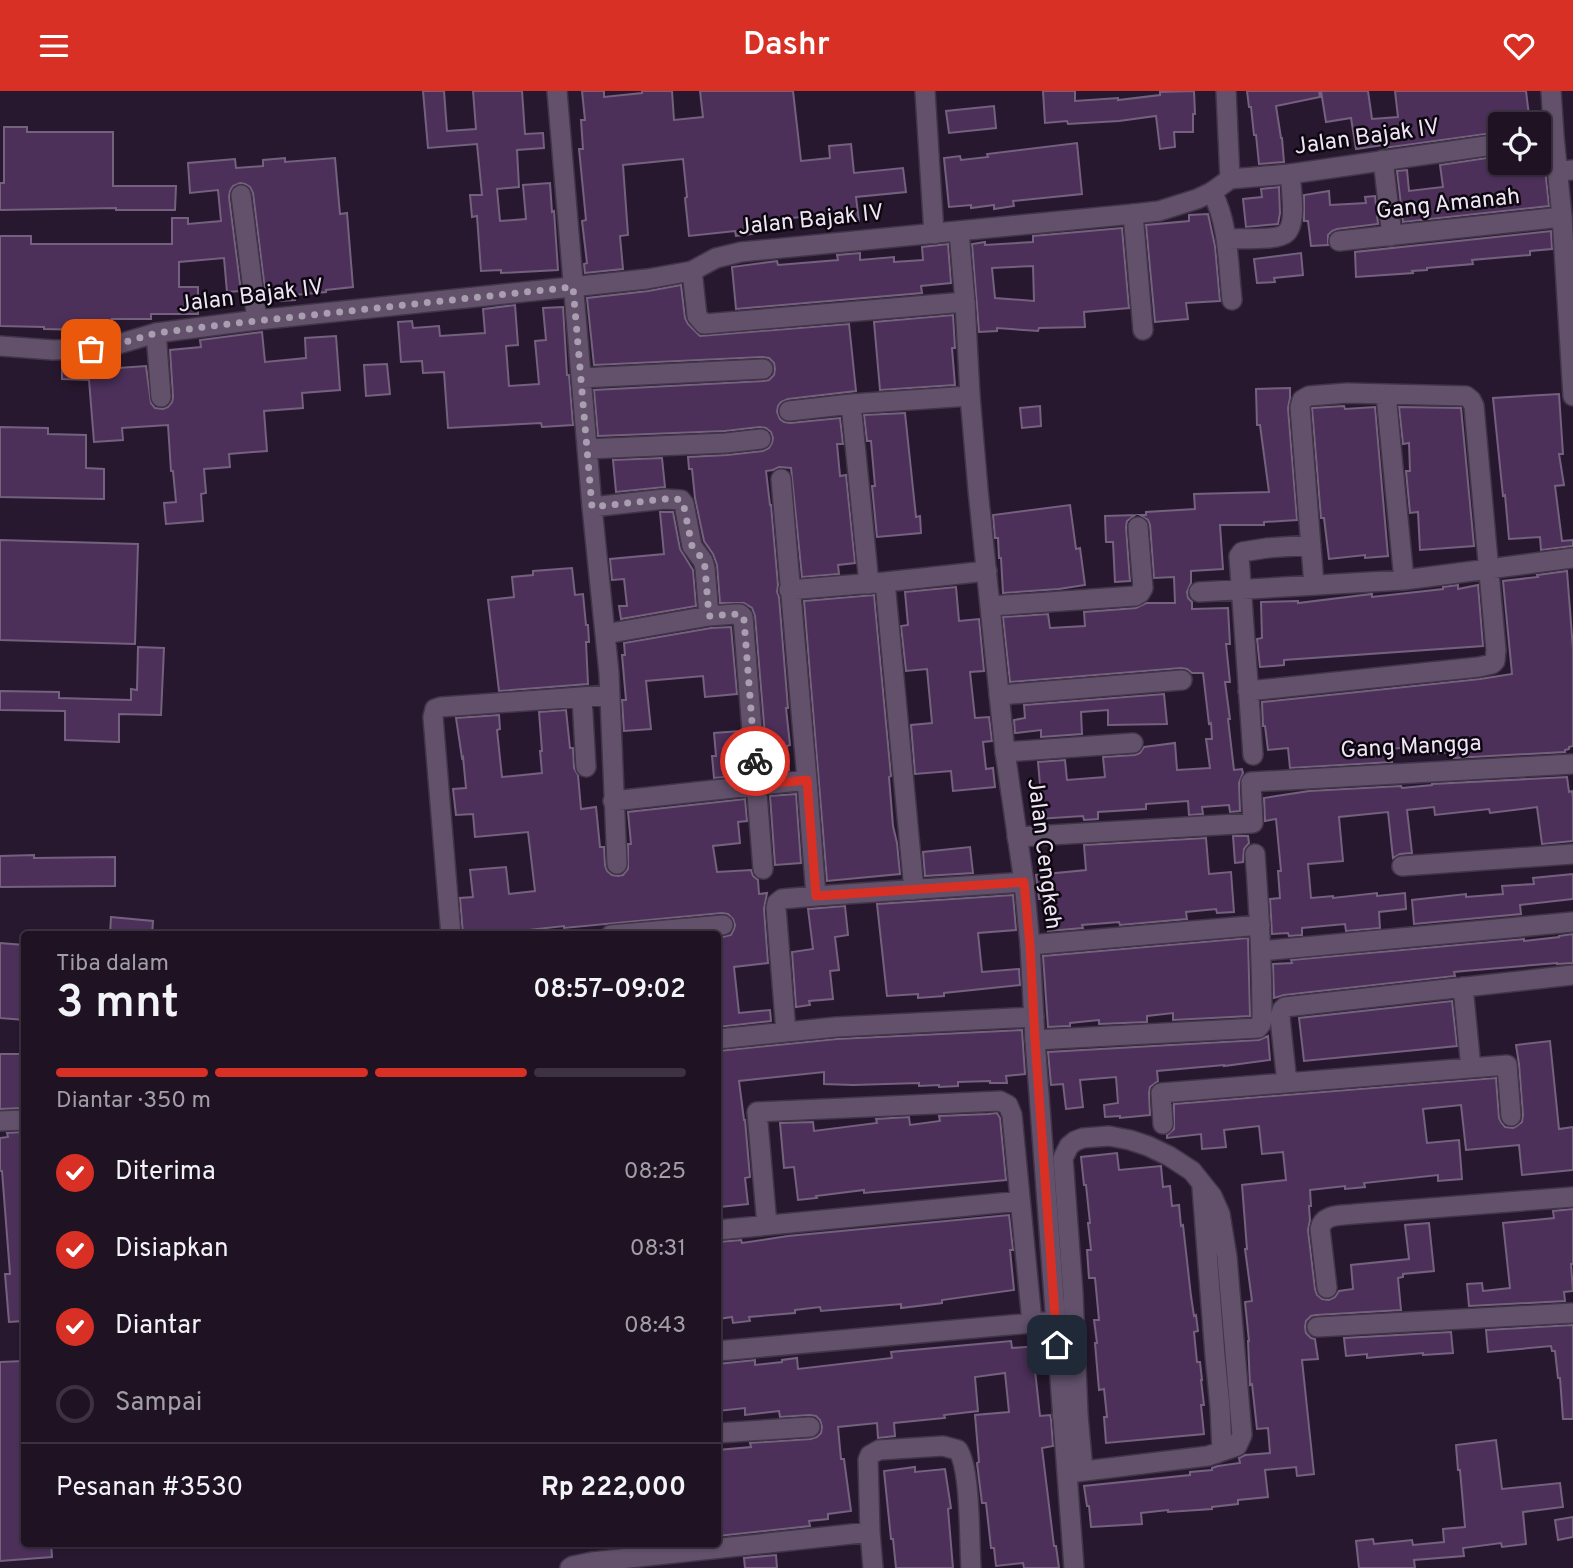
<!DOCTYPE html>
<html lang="id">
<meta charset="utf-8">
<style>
:root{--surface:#1e1223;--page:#2b2030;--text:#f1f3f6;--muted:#a19ea6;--line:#3c3241;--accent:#d93025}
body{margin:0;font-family:Overpass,sans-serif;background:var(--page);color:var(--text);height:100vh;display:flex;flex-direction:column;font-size:26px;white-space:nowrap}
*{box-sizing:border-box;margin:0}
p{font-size:23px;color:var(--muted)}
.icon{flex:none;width:38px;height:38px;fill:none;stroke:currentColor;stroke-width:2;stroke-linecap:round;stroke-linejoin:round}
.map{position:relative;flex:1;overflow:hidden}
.side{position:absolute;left:21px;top:840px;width:700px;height:616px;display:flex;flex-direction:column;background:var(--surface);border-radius:7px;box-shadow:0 2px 5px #0004,0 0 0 2px var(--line)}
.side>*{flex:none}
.buttons{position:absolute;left:1488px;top:21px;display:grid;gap:14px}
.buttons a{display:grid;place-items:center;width:63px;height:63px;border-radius:7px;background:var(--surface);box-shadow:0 2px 5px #0004,0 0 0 2px var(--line);font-size:35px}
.pin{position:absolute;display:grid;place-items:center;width:60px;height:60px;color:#fff;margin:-30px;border-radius:14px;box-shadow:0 4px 10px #0006}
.courier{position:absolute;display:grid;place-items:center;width:70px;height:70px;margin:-35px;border:5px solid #d93025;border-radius:50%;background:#fff;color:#222;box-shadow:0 2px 9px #0007}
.headline em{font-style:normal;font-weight:600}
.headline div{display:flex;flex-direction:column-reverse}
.headline{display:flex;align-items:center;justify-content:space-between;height:119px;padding:0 35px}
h1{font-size:46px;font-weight:600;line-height:52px}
.bar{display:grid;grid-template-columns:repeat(4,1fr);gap:10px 7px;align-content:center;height:84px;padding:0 35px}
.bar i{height:9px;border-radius:5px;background:var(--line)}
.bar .on{background:var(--accent)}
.bar p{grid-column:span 4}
.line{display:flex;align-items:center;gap:18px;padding:0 35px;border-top:2px solid var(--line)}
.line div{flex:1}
ol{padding:0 35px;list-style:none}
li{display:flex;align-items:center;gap:21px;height:77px}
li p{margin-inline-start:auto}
li .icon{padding:7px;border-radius:50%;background:var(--accent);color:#fff;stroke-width:4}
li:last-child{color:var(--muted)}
li i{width:38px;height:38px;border:4px solid var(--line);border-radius:50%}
header{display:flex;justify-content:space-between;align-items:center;height:91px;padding:0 35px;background:var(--accent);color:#fff;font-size:32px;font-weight:600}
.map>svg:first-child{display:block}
.building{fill:#4c305a;stroke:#74617d;stroke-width:2;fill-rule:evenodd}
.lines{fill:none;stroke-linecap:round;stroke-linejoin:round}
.minor-casing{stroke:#413548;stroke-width:22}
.tertiary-casing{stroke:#413548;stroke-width:22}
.minor{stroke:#63516c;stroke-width:19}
.tertiary{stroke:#63516c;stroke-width:19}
.done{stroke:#a99db0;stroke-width:7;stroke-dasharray:0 12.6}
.route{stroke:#d93025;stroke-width:9}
.labels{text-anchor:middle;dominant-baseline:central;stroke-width:5;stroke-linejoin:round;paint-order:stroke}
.street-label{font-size:23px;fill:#efe5f5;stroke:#0d0710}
</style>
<header><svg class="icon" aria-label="menu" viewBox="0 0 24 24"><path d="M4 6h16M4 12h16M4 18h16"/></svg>Dashr<svg class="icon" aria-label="heart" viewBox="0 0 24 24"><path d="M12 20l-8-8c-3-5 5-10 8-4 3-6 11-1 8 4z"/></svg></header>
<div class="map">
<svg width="1573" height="1477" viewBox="0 0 1573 1477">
<rect width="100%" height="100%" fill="#28182f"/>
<path class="building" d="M423,0H444L447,40L476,38L473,0H522L525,43L543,42L544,57L517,59L519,96L497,98L500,130L526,128L523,94L550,92L552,121L554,120L558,179L501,182V179L481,180L477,125L472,126L470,104H482L477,53L428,57Z
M582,0H604V6L642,2V0H672L674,29L703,26L700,0H793L801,70L830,67L829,55L851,53L854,82L903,77L906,101L856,106L859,130L838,132L837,122L774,129L775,135L752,138L753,143L736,145L735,140L689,145L685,107L687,106L683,68L623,74L628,144L620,145L623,178L585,182L584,173L587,172L582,130L586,129L579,58H583L581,29H585Z
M1043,0H1075V10L1118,7V9L1160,4V1L1194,0L1195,23H1193V41H1174L1175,56L1160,58L1156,25L1119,30L1068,33L1067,30L1045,32Z
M1247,0H1319L1320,6L1276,15L1281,47H1282L1284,71L1259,73L1256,44H1254L1251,16H1249Z
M1321,0H1368L1372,28L1398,26L1395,0H1526L1530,33H1500V41L1384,57L1383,54L1356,58L1351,27L1326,31Z
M994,15L996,37L949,42L946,20Z
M4,36H27V41H113V95H176L175,119H116V117L0,119V92H4Z
M1077,52L1082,103L1013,110L1014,115L994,118V114L971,117V114L949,116L944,67L960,65L961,69L988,66L987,63Z
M1500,65V72H1519L1520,81L1545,78L1549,115L1403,131L1397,80L1407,79L1409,100L1443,96L1440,74Z
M285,67V71L335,67L340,123L347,122L353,196L326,199V201L295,204V209L279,210L278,206L266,207L253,102L250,96L245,93L240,92L233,95L230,100L229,106L241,200L227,201L224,167L179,171V196H198V223H151V228H112V242L103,245H86V239L44,238V236L0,235V145H31V153H172V127H188V133L221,130L218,99L190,102L188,72L235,68L236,77L263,75V69Z
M1279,96L1280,122L1278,133L1246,136L1243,108L1262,106L1261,98Z
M1329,100L1330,114L1366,112L1365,106L1375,105L1378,133L1337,138L1332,140L1328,144V154L1311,155L1308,130H1304V104Z
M1208,123L1215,155L1220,210L1186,212L1188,228L1155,231L1146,134L1189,130V124Z
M1122,137L1129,217L1084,221L1085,236L1039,237L1038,240L997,237V240L979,241L972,153L985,151V154L1033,151V145ZM1033,175L1034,210L995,207L992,177Z
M1551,140L1552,158L1530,160V164L1472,169L1473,173L1427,177V179L1412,180L1413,182L1356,186L1355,161Z
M948,153L951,192L921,195L922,202L736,218L732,176L777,170L778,174L838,169L837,164L860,162V169L894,166V171L923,169L922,156Z
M1301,162L1303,184L1274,187L1275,191L1257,192L1254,168Z
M681,194L685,227L688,233L700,245L849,233L856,300L788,308L781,311L778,315L777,321L780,328L784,331L790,332L840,327L843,353H837L840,385L846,384L855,472L838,474L839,483L802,486L791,377L779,376L773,379L766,380L770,414H771L778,494L777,501L779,506L788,617H786L790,654L787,655L789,679L768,681L755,525L752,517L744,512H720L717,474L713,463L704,450L695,407L692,378H689L688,366L727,364L763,360L769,357L772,352L773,347L771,341L766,337L760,336L725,340L598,345L594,299L764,290L769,289L774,284L775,278L774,272L769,267L762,266L594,274L587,207L648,200Z
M515,214L518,254L506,255L509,295L539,293L535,250L546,249L543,217L563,216L567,284H569L573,334L542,336L541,332L448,337L444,281L423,282L422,270L401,271L398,231L412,230L413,237L439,235L440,245L485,242L483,218Z
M953,224L955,257H952L955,294L880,299L874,231Z
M262,241L265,271L306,267L305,247L336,245L340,299L302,302L303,317L264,320L267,360L229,363L230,376L204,378L206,402L201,403L203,430L166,433L164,412L176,411L173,380H171L168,334L122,337L123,349L94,351L89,289L62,288V271L105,269L117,266L118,277L146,275L151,312L155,317L163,318L168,316L172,311L173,306L170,259L201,256L200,249Z
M387,273L390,303L366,305L364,274Z
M1290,297V307L1288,317L1297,429L1264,431V434H1220L1223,478L1191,480V492L1187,501L1188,507L1192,511V518L1228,517L1230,553H1226L1230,591H1225L1230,628H1228L1234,679L1242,678L1243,682L1239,692L1240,720L1230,721L1229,714L1202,716L1203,723L1189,724L1188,710L1146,713V718L1098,721V728L1084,729L1083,725L1037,728L1035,706L1041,705L1038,671L1065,669L1067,689L1105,686L1103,666L1135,664L1140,662L1144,656L1175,652L1177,679L1210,677L1206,648H1212L1211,632L1209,633L1203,582H1192L1187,578L1181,577L1010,591L1003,526L1048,523L1050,537L1085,535L1084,521L1136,517L1146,512H1175L1174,486L1154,487L1150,434L1148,429L1140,424H1146V421L1195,418L1194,403L1269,401L1260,334H1257L1256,298Z
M1559,303L1563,363H1559L1564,394L1555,395L1562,450L1573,449V455L1541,459L1540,446L1509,448L1505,404L1503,405L1493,307Z
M1040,315L1041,335L1022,337L1020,317Z
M1344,315L1345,318L1375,316L1388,465L1365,467V464L1329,468L1324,427H1321L1312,317Z
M1399,316L1461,317L1474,455L1420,459L1418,421L1410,422L1406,380H1410L1409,352L1403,353Z
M905,322L916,426L920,425L921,442L877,446L872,395H875L871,350H867L864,324Z
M0,336L48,337V343L86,344V377L104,378V408L0,406Z
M662,367L665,396L616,401L613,369Z
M1070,414L1076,458L1080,457L1085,494L1059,498L1003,502L1001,467H999L998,447H995L993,424Z
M660,421H673L680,458L693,479L696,515L621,528L619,515H627L624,488L612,489L610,468L664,463Z
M1135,424L1127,430L1126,436L1130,490L1115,491L1113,451H1106L1105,425Z
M0,449L138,453L135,553L0,549Z
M572,477L575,504L583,503L586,534H588L589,551H586L588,593L499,600L488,509L514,506L512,486L533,484V480Z
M1567,480L1573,558V655L1569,656V658L1565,659V661L1454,667L1453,661L1430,663L1429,654L1391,658L1392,671L1290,677L1288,657L1268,659L1265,635H1263L1262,611L1480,588L1512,583L1503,490L1538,486L1537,484Z
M1458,494V498L1478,494L1483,555L1284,569V574L1260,576L1257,548L1262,547L1261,511L1298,510V512L1372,503V506L1443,498V496Z
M956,496L959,530L979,528L984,580L970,581L975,627L989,626L992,650L983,651L986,678L993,677L995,696L953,700L951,680L915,683L911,634L932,632L927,578L906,580L901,535L908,534L905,501Z
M874,504L891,685L889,686L893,735L897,752L900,783L827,790L804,510Z
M731,536L737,603L705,606L703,585L646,590L651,638L624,640L622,609H626L622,564H625L624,552L711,537Z
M138,556L164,557L161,624L119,623V651L65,649V620L0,619V600L59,601V607L131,609V598L137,599Z
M1164,603L1167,633L1108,634V619L1081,621L1082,643L1041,646V639L1015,642L1014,629L1025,627L1024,614Z
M566,619L570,657H573L574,677L578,684L581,718L596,716L600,756H604L605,774L607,780L612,784L618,785L623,784L628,778V753H631L628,721L745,708L747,730L738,731L740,752L713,755L717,781L751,779L753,785L758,789L759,803L767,802L764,818L768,872L734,876L739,922L770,919L771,930L718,936V847L731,844L734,838L735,834L733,828L728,823L722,822L564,837V835L482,844H463L460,807L473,806L470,779L506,776L509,803L535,800L528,741L475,746L473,723L456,724L453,698L466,697L463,666L462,667L456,627L499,624L500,638L497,639L502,686L542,682L540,660H542L539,621Z
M740,640L743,684L714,687L712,665H716L714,642Z
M1567,686L1569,701L1572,700L1573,707V750L1542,753L1537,716L1490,722L1489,718L1435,724L1434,716L1407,719L1412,762L1400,763L1393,767L1388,721L1339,726L1343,770L1308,773L1311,807L1333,805V807L1377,802V805L1405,802L1406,818L1379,821L1380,837L1346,840L1345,833L1302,837V844L1289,845L1288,842L1272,843L1270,808L1280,807L1278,780H1281L1276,728L1265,730L1264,707L1309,700L1401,695L1402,697L1432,694V693Z
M796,703L801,772L775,774L770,705Z
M1233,745H1248L1249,752L1244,758L1243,771L1235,772Z
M1206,747L1209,783L1231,781L1234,821L1217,822L1216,818L1186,821L1187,828L1120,834L1119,831L1082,834L1083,837L1048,840L1045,808H1039L1036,784L1086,779L1084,754Z
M970,756L973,782L925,785L923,761Z
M34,764V767L115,766V795L0,796V765Z
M1573,783V808L1520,814L1521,823L1414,833L1412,809L1466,803V806L1503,803L1502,795L1534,793L1533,787Z
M1013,804L1016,839L978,842L982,881L1019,878L1020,894L944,902V905L918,907V903L887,905L877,813Z
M845,815L848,844L835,846L839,879L830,880L833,908L809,910L810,914L796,916L792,861L813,858L808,818Z
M111,826L153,830L152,844H110Z
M1573,843V872L1557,873V872L1464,880L1454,881L1455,885L1284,904L1274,907L1273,873L1292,872L1291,869L1524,848V850L1559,846V845Z
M1248,847L1250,925L1173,929V922L1147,925V931L1099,933V929L1070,932V935L1048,936L1043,865Z
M0,852L24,854V929L0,927Z
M1452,910L1457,955L1304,970L1299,927Z
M1022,939L1025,983L1006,985L1007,992H990V990L958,991V995L939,996V994L919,995V992L853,994L824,993V981L739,990L744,1029H745L750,1086L745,1087L748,1113L720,1116L718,1093V960L837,948Z
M1268,945L1270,969L1224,975V974L1157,980L1158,990L1150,996L1149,1002L1150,1024L1120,1027V1025L1105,1026L1104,1014L1118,1012L1116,986L1080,989L1083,1016L1066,1018L1063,993L1051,994L1048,961L1259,949Z
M1550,950L1559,1038L1573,1036V1079L1522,1084L1519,1054L1466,1059L1461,1014L1423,1018L1427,1052L1459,1049L1462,1088L1438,1090V1084L1364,1092L1365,1096L1345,1098V1095L1310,1099L1311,1115H1309L1310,1129L1308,1139L1315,1198L1317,1204L1322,1208L1329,1209L1335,1206L1339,1200L1353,1198L1351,1174L1409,1168L1405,1134L1429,1132L1434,1180L1403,1183V1186L1398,1187L1401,1219L1316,1224L1311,1225L1306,1230L1305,1236L1306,1242L1311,1247L1315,1248L1318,1268L1302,1269L1314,1383L1297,1385L1296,1376L1265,1379L1268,1406L1238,1409V1413L1212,1416V1418L1168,1421V1419L1141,1422L1142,1433L1091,1436L1089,1415H1087L1084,1395L1190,1384V1381L1212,1379V1377L1218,1375L1240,1372L1239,1367L1245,1364L1270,1362L1268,1337L1257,1338L1252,1293L1250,1294L1248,1250H1249L1245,1211L1252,1210L1245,1158H1247L1242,1094L1286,1089L1283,1061L1262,1063L1259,1035L1224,1039L1226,1056L1202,1058L1201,1043L1167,1047V1044L1174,1038V1013L1496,987L1499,1027L1501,1031L1505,1036L1513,1037L1517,1035L1522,1031L1523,1024L1519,973L1516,954Z
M0,963H24V1017L0,1018Z
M988,1023L997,1022L1000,1027L1006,1089L864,1102V1099L816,1105L817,1107L798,1109L794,1076L784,1077L780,1032L813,1031L814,1040L877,1032L876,1028L909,1026L910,1034L940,1030L939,1025Z
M22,1041L24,1081V1230L9,1231L5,1183H10L2,1080H0V1047L8,1046L7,1042Z
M1117,1062L1119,1079L1161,1075L1163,1096L1170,1095L1172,1115L1179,1114L1181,1135L1183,1134L1191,1205L1194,1225L1196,1224L1198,1240L1194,1241L1197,1271H1200L1202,1289H1201L1204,1314H1201L1204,1343L1106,1352L1104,1326H1107L1104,1298L1099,1299L1095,1252H1097L1094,1229H1099L1095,1187H1089L1087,1159H1091L1088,1132H1090L1086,1094H1084L1081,1066Z
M1573,1118V1173H1571L1573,1200L1564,1201L1565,1210L1469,1215L1467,1193L1482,1192L1483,1200L1510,1197L1503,1132L1554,1127L1553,1120Z
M1009,1124L1013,1159H1010L1014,1199L942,1209V1212L901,1217V1213L821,1220L820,1216L795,1219V1222L749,1226L750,1230L733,1232L732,1226L718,1228V1151L741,1149L742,1152L788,1145Z
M1573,1234V1328H1563L1560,1287H1558L1555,1260H1552L1551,1255L1488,1261L1486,1239Z
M1451,1241L1453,1262L1423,1264V1262L1367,1267V1263L1346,1265L1344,1247Z
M1011,1250L1012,1257L1038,1255L1040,1279H1035L1040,1325L1050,1324L1051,1328L1053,1355L1042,1357L1054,1455H1056L1059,1477H1024L1023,1472L996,1475L994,1457H991L986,1412H982L977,1372L979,1371L975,1324L1009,1321L1005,1282L975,1286L978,1320L944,1324L945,1327L894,1332L895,1345L878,1347L877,1332L838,1336L841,1368H844L851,1420L828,1423V1428L809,1430L810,1435L718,1445V1359L751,1356L750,1352L811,1348L817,1346L821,1342L822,1336L820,1329L816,1325L810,1324L780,1326L779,1320L745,1324V1317L718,1320V1273L755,1269V1274L782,1271V1269L797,1267L798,1278L892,1267L891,1261Z
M24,1270V1452H51L52,1466L0,1470V1271Z
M1496,1349L1502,1398L1560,1392L1563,1416L1523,1421L1526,1453L1502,1456L1501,1452L1463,1457L1464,1465L1414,1469L1415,1477H1359L1356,1450L1373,1448L1374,1453L1412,1449L1413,1454L1444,1451L1443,1438L1465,1436L1460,1379H1458L1456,1354Z
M915,1376V1381L945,1378L951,1417L948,1418L953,1477H896L893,1448H891L884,1380Z
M1573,1426V1446L1558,1449L1555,1429Z
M776,1464L777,1477H745L744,1467Z"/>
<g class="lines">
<defs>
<path id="minor" d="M557,0L592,416L609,582L617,773
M925,0L934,143
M1226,0L1230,88
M1383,69L1392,145
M1558,80L1573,79
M1212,101C1229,133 1228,173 1232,209
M241,104L257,229
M1133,123L1143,239
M1226,148C1238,147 1278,150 1286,142C1297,133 1291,96 1290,83
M1339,150L1562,126
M692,180L697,225L704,233L965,211
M156,242L161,306
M581,287L763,278
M1386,304L1404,489
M851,313L869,493
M789,320L851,313L970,305
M587,358L726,352L761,348
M781,388L807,689L816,805L1024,791
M592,416L665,408L681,409L684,413L692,455L703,470L705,477L709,525
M885,491L914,799
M789,499L885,491L987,480
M1199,501L1404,489L1573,467
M991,515L1135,505L1140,502L1143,497L1138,436
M605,543L709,525L735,523H740L743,526L763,778
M1248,600L1479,576L1492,573L1495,570L1496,559L1474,315L1471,309L1466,305L1347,302L1309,305L1302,309L1300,316L1314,494
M999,604L1182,589
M582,607L586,676
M1005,661L1133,652
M1253,664L1239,465L1242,461L1267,457L1311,454
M613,710L807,689
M1017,746L1253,732L1251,691L1573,673
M1402,775L1573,763
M451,844L433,626L435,618L441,616L609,604
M611,844L723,834
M1030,854L1260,834
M1261,860L1573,831
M1463,896L1471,977
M786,941L776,817L777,812L782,808L816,805
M718,948L836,936L1034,926
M1035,949L1258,937L1261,933L1262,927C1262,872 1259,817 1255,763
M1287,992L1280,927L1282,919L1285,916L1573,884
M0,1030L24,1029
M1163,1033L1161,1002L1507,974L1511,1025
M1202,1096L1215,1265L1220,1316L1222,1360
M767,1134L757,1021L1000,1010L1008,1014L1012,1024L1032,1231
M718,1139L1020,1110
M1327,1197L1320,1138C1323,1122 1342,1125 1354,1123L1573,1106
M1317,1236L1573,1222
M718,1260L1044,1231
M1062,1324H1078L1073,1202L1063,1067L1069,1055L1075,1050L1083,1047L1109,1045L1130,1049L1148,1055L1169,1065L1192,1080L1212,1105L1220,1123L1227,1166L1242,1344L1237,1355L1208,1365L1068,1382
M1078,1324L1083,1380
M718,1342L810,1336
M570,1477L573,1475L592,1471L870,1441
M873,1477L870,1441L868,1369L870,1364L879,1359L943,1355L958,1359C971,1379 969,1450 971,1477"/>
<path id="tertiary" d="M1551,0L1554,45L1562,126L1573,305
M959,141L965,211L970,305L978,399L1005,661L1024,791L1030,854L1035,949L1074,1477
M0,255L53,259L105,257L156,242L257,229L647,188L692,180L716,167L741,161L1133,123L1159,120L1197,108L1212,101L1230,88L1290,83L1500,53"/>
</defs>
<use href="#minor" class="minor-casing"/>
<use href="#tertiary" class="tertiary-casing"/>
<use href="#minor" class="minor"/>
<use href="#tertiary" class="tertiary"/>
</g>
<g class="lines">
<path class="done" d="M91,258L105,257L156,242L237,232L573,196L592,416L665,408H677L683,411L692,455L704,470L705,477L709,525L738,523L742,524L744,529L755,670"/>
<path class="route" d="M755,670L757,694L807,689L816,805L1024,791L1030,854L1035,949L1057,1254"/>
</g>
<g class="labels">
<g class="street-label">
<text transform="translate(1367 47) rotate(-8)">Jalan Bajak IV</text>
<text transform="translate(1448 114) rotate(-6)">Gang Amanah</text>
<text transform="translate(811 130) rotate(-6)">Jalan Bajak IV</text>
<text transform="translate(251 206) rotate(-7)">Jalan Bajak IV</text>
<text transform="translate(1411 657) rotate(-3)">Gang Mangga</text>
<text transform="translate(1043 763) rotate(83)">Jalan Cengkeh</text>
</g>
</g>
</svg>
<div class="buttons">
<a><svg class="icon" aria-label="locate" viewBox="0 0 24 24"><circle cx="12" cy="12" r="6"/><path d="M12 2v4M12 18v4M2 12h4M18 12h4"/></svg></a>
</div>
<div class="pin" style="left:91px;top:258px;background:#ea580c"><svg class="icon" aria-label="bag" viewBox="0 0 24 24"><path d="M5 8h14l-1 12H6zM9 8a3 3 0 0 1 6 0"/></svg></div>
<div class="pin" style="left:1057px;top:1254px;background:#1f2937"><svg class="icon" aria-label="home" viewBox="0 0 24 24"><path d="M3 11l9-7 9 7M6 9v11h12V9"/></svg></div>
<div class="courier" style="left:755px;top:670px"><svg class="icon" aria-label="bike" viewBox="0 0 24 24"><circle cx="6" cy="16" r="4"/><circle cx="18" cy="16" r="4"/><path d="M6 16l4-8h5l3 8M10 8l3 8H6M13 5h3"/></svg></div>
<section class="side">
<div class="headline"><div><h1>3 mnt</h1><p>Tiba dalam</p></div><em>08:57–09:02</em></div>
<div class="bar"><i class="on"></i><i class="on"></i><i class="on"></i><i></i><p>Diantar · 350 m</p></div>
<ol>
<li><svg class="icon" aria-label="check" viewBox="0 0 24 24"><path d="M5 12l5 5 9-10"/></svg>Diterima<p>08:25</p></li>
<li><svg class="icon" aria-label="check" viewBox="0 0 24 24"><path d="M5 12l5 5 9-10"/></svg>Disiapkan<p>08:31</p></li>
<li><svg class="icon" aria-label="check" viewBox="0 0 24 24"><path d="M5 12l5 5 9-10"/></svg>Diantar<p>08:43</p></li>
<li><i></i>Sampai</li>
</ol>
<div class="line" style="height:91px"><div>Pesanan #3530</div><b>Rp 222,000</b></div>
</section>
</div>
